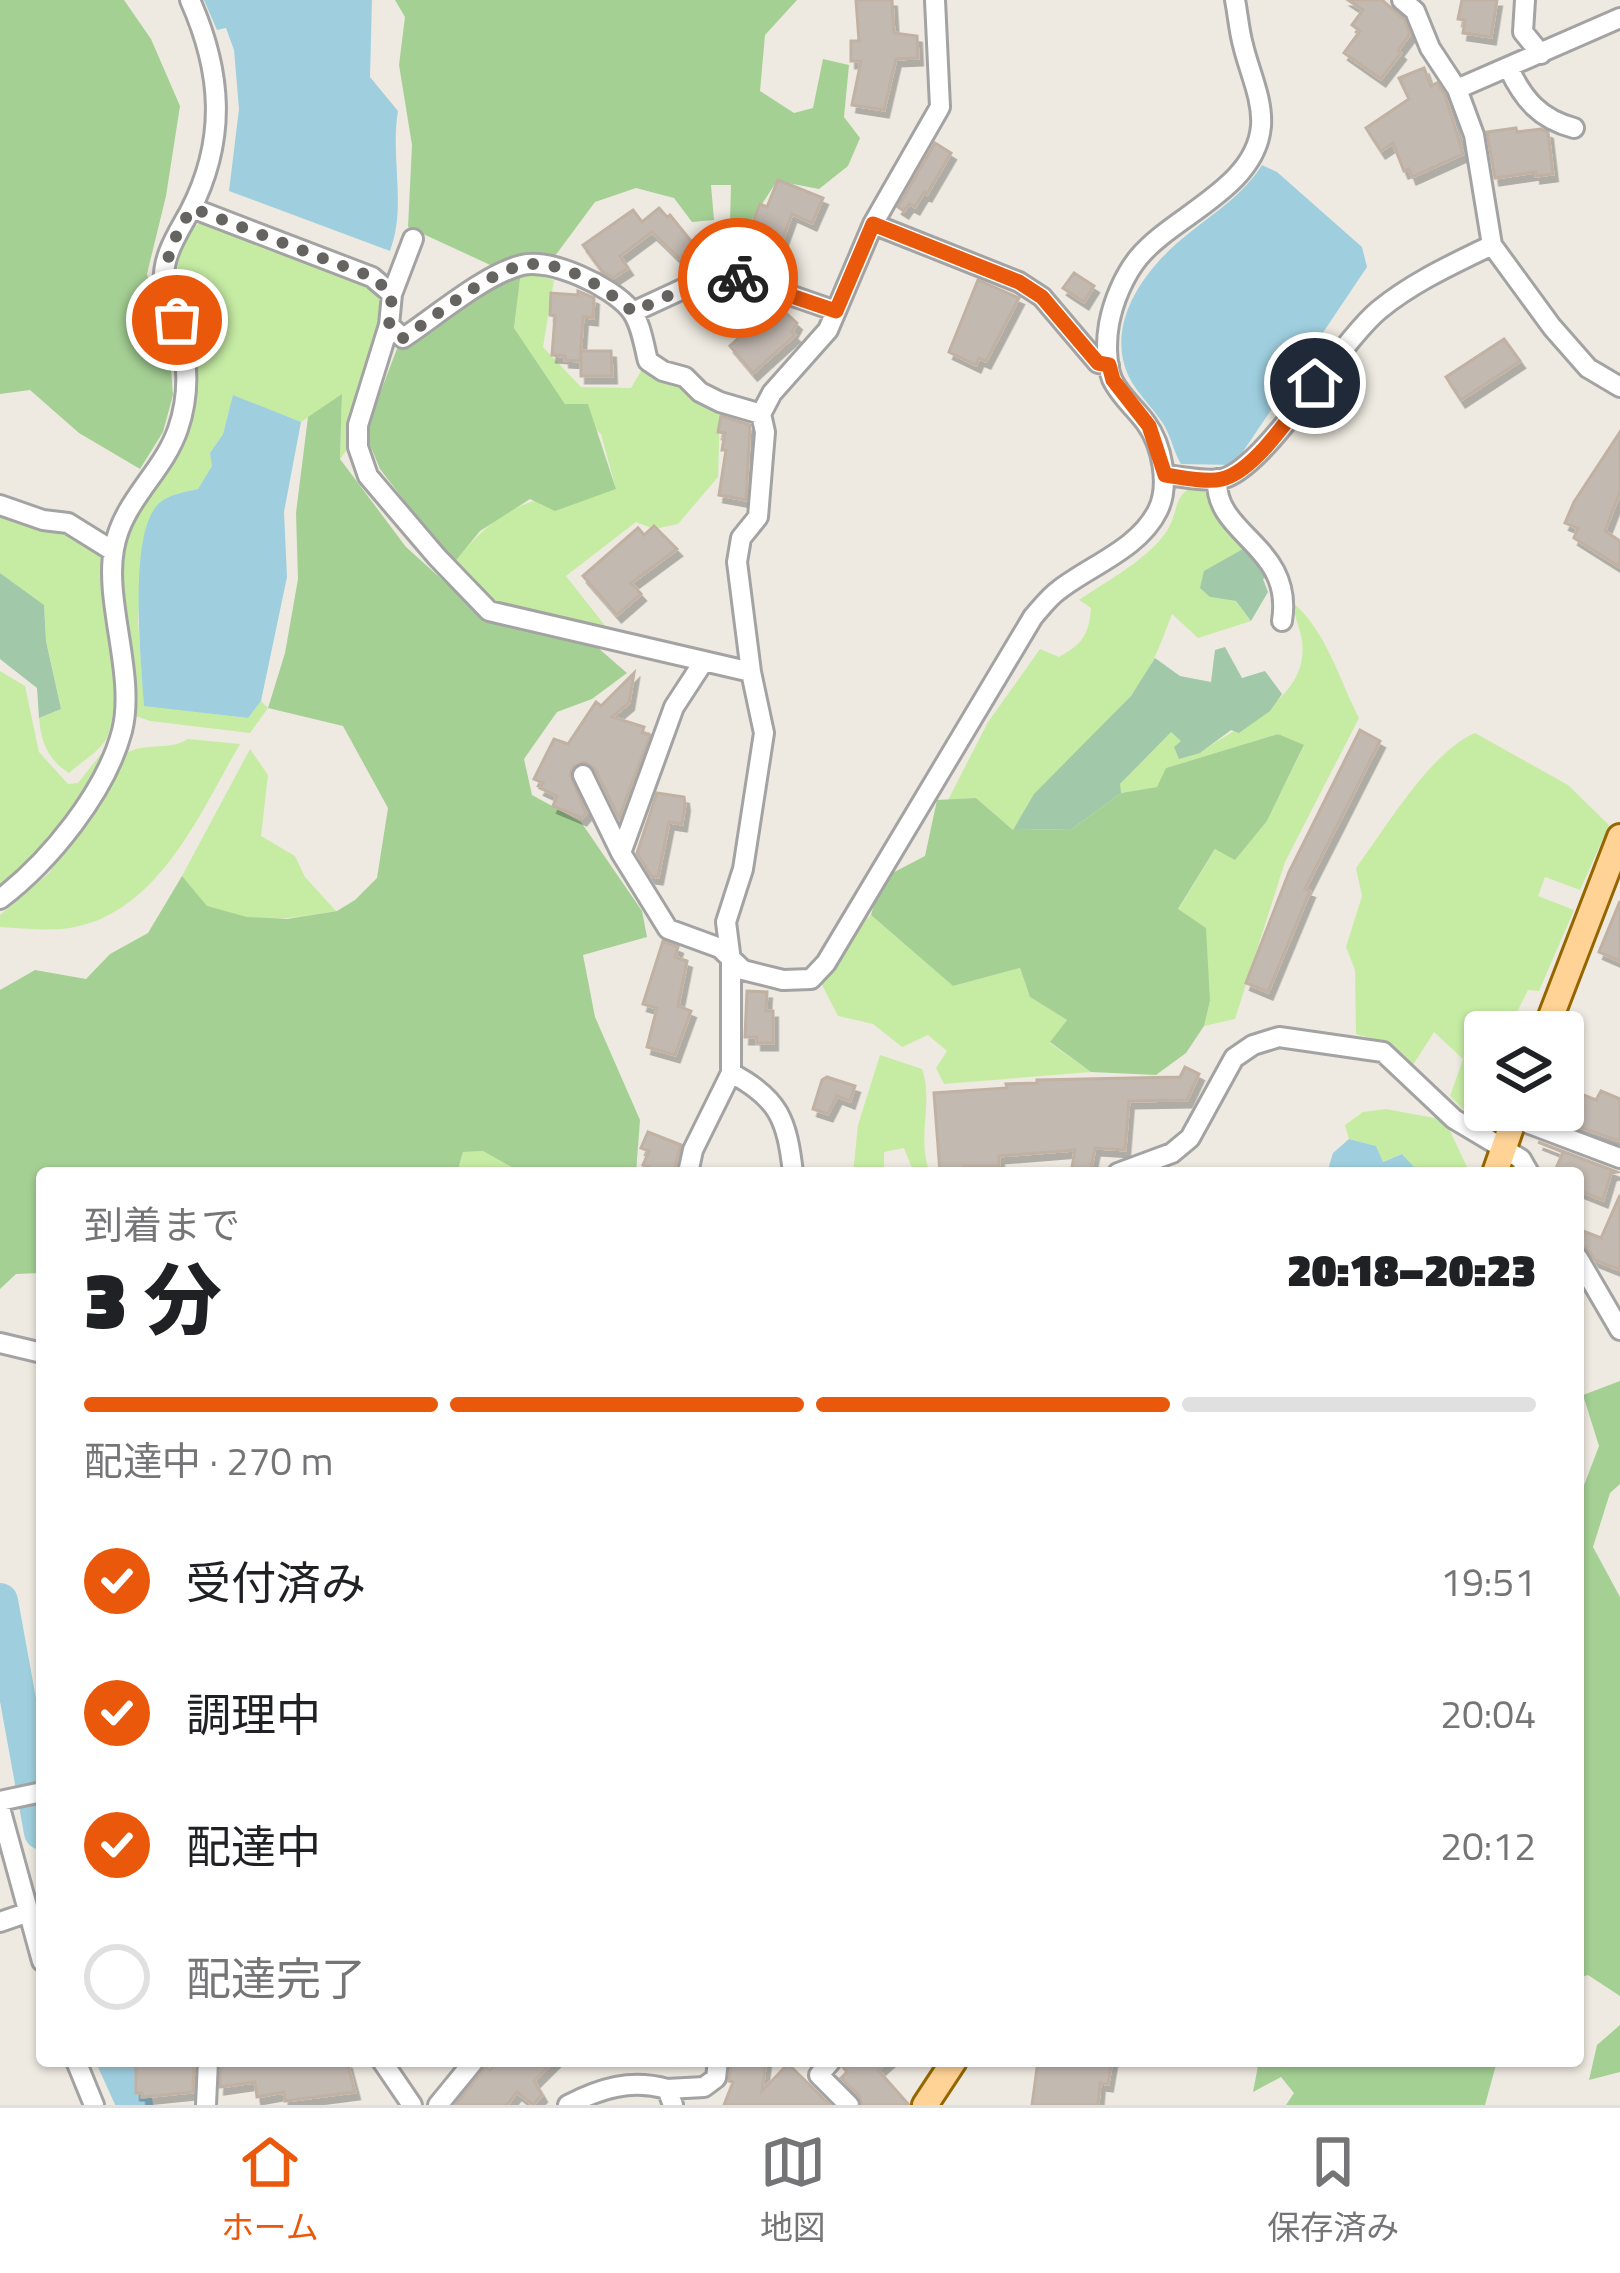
<!DOCTYPE html>
<html lang="ja">
<meta charset="utf-8">
<style>
:root{--surface:#fff;--page:#f6f6f6;--text:#202124;--muted:#757577;--line:#e0e0e0;--accent:#ea580c}
body{margin:0;font-family:"Titillium Web","Noto Sans JP",sans-serif;background:var(--page);color:var(--text);height:100vh;display:flex;flex-direction:column;font-size:45px;white-space:nowrap}
*{box-sizing:border-box;margin:0}
p{font-size:39px;color:var(--muted)}
.icon{flex:none;width:66px;height:66px;fill:none;stroke:currentColor;stroke-width:2;stroke-linecap:round;stroke-linejoin:round}
.map{position:relative;flex:1;overflow:hidden}
.details{position:absolute;left:36px;top:1167px;width:1548px;height:900px;display:flex;flex-direction:column;background:var(--surface);border-radius:12px;box-shadow:0 3px 9px #0004}
.details>*{flex:none}
.fabs{position:absolute;left:1464px;top:1011px;display:grid;gap:24px}
.fabs a{display:grid;place-items:center;width:120px;height:120px;border-radius:12px;background:var(--surface);box-shadow:0 3px 9px #0004;font-size:60px}
.pin{position:absolute;display:grid;place-items:center;width:102px;height:102px;color:#fff;margin:-51px;border:6px solid #fff;border-radius:50%;box-shadow:0 3px 12px #0007}
.courier{position:absolute;display:grid;place-items:center;width:120px;height:120px;margin:-60px;border:9px solid #ea580c;border-radius:50%;background:#fff;color:#222;box-shadow:0 3px 15px #0007}
.headline em{font-style:normal;font-weight:800}
.headline div{display:flex;flex-direction:column-reverse}
.headline{display:flex;align-items:center;justify-content:space-between;height:204px;padding:0 48px}
h1{font-size:78px;font-weight:800;line-height:90px}
.bar{display:grid;grid-template-columns:repeat(4,1fr);gap:18px 12px;align-content:center;height:144px;padding:0 48px}
.bar i{height:15px;border-radius:9px;background:var(--line)}
.bar .active{background:var(--accent)}
.bar p{grid-column:span 4}
ol{padding:0 48px;list-style:none}
li{display:flex;align-items:center;gap:36px;height:132px}
li p{margin-inline-start:auto}
li .icon{padding:12px;border-radius:50%;background:var(--accent);color:#fff;stroke-width:4}
li:last-child{color:var(--muted)}
li i{width:66px;height:66px;border:6px solid var(--line);border-radius:50%}
.tabs{display:flex;justify-content:space-around;align-items:center;height:168px;border-top:3px solid var(--line);background:var(--surface);font-size:33px;color:var(--muted)}
.tabs a{display:grid;justify-items:center;gap:6px}
.tabs .active{color:var(--accent)}
.map>svg:first-child{display:block}
.grass{fill:#c6eca4}
.forest{fill:#a5d094}
.cemetery{fill:#a1c8a8}
.water{fill:#9fcfdf}
.lines{fill:none;stroke-linecap:round;stroke-linejoin:round}
.river{stroke:#9fcfdf;stroke-width:36}
.building{fill:#c2b9b1;stroke:#c1b1a3;stroke-width:3;filter:url(#shadow)}
.minor-casing{stroke:#a3a3a3;stroke-width:24}
.major-casing{stroke:#956600;stroke-width:30}
.minor{stroke:#fff;stroke-width:18}
.major{stroke:#ffd396;stroke-width:24}
.done{stroke:#666461;stroke-width:12;stroke-dasharray:0 21.6}
.route{stroke:#ea580c;stroke-width:15}
</style>
<div class="map">
<svg width="1620" height="2105" viewBox="0 0 1620 2105">
<defs>
<filter id="shadow"><feDropShadow dx="4.5" dy="7" stdDeviation="0" flood-color="#0004"/></filter>
</defs>
<rect width="100%" height="100%" fill="#eeeae1"/>
<path class="grass" d="M203,221L369,280L378,294L383,318L350,446L340,459L342,395L301,422L233,396L223,434L210,453L213,466L198,489L176,494L143,543L138,621L144,705L247,718L261,701L268,708L250,733L150,721L130,714C133,658 113,569 129,522C143,476 186,450 196,393C206,333 159,306 186,232Z
M521,271L554,280L543,347L581,387L631,388L644,366L682,382L720,408L718,477L678,524L654,529L636,522L566,576L610,632L487,601L453,564C508,496 534,498 616,489L601,434L565,404L514,328Z
M1200,484L1208,487L1205,492L1218,515L1250,545L1234,555L1210,597L1236,601L1251,621L1198,638L1172,614C1161,643 1151,672 1130,697C1091,743 1044,778 1013,830L976,798L948,800L988,722L1040,649L1059,657C1082,644 1089,635 1091,608L1079,600C1105,582 1154,556 1169,527C1180,506 1173,493 1200,484Z
M0,512L68,529L107,561C110,599 124,712 105,741C97,753 80,763 69,773C48,760 41,742 39,718L61,709L46,640L44,605L0,573Z
M1294,604C1325,629 1341,683 1359,718L1285,862L1235,1019L1204,1026L1210,1001L1178,910L1216,848L1235,859L1267,821L1304,746L1278,734L1166,768L1158,787L1121,793L1119,785L1171,731L1200,753C1237,725 1310,700 1302,641C1300,627 1294,618 1294,604Z
M0,671L25,686L39,752L68,784L78,783L101,754L104,757L57,838L0,891Z
M1475,733L1568,785L1609,825L1580,890L1545,877L1538,896L1574,910L1539,991L1528,990L1507,1032H1485V1076L1467,1113L1450,1096L1463,1059L1434,1032L1413,1065L1388,1043L1356,1034L1355,970L1346,947L1362,896L1356,868C1386,828 1429,753 1475,733Z
M188,739L240,744C201,811 160,910 75,927C51,932 24,928 0,927V915L49,873L128,752C151,742 169,751 188,739Z
M250,749L268,775L261,836L295,856L305,877L336,911C298,917 245,928 208,907C198,901 189,885 182,876Z
M871,915L953,986L1020,968L1030,997L1067,1020L1050,1043L1091,1072L944,1084L936,1068L947,1051L928,1035L902,1047L873,1024L838,1016L820,981L853,930Z
M880,1055L922,1069C934,1102 916,1138 930,1173H914L904,1148L884,1152V1173H853L858,1125Z
M1386,1109L1445,1120L1467,1167L1465,1173H1420L1402,1154L1382,1162L1376,1146L1349,1139L1345,1125L1363,1112Z
M483,1151L522,1173H457L463,1152Z"/>
<path class="forest" d="M0,0H124L151,39L180,106L166,196L147,274L157,315L169,343L173,395L163,432L140,469L79,433L30,390L0,394Z
M395,0H797L765,35L760,91L794,113L813,108L823,59L849,65L844,117L860,138L848,166L819,189L777,181L736,244L730,222L731,185H711L714,220L692,222L674,198L636,188L595,202L552,260L499,269L408,227L412,145L399,65L405,17Z
M521,271L514,328L565,404H588L616,489L555,511L530,499L480,531L453,564L380,469L365,433L398,346L492,284Z
M342,394L340,459L406,547L487,620L590,641L627,673L592,699L557,712L524,759L532,795L581,822L642,911L647,937L583,955L595,1017L640,1120L636,1173H522L483,1151L463,1152L457,1173H42V1273L16,1274L0,1289V990L35,970L86,979L110,954L148,933L182,876L207,906L247,917L287,919L337,911L355,900L377,878L388,808L343,726L268,708L285,653L298,579L296,513L308,417Z
M1278,734L1304,745L1267,821L1235,860L1215,849L1178,909L1206,928L1210,1001L1204,1026L1186,1053L1156,1075L1091,1072L1050,1042L1067,1020L1030,997L1020,968L953,986L871,915L881,879L925,856L937,800L976,798L1013,830L1072,829L1121,793L1157,787L1166,768Z
M1620,1381V1484L1610,1493L1593,1547L1620,1597V1996L1588,1975L1578,1978V1501L1599,1446L1583,1395Z
M1620,2025V2072L1589,2080L1597,2045Z
M1259,2061H1497L1485,2105H1286L1294,2093L1281,2077L1253,2092Z"/>
<path class="cemetery" d="M1250,545L1271,575L1263,579L1268,592L1251,621L1236,601L1210,597L1200,588L1204,571Z
M0,573L44,605L46,641L61,709L39,718L37,688L0,659Z
M1225,647L1242,678L1265,671L1282,694L1270,711L1239,733L1231,730L1200,753L1179,759L1174,747L1181,741L1171,732L1120,784L1121,793L1072,829L1013,830L1034,794L1131,696L1155,658L1180,676L1211,682L1215,650Z"/>
<path class="water" d="M204,0H372L370,77L398,111C390,158 407,205 390,251L229,191L239,109L234,50L226,28L217,30Z
M1262,165L1277,172L1362,247L1367,267L1234,465L1181,464C1173,451 1171,435 1162,422C1152,407 1137,393 1129,377C1103,322 1148,265 1188,234C1215,212 1243,195 1262,165Z
M233,395L301,422L284,512L287,577L261,701L248,718L144,706C141,661 129,543 155,508C164,495 184,492 198,489L212,466L210,453L223,434Z
M1349,1139L1376,1146L1383,1162L1402,1154L1420,1173H1327L1333,1153Z"/>
<g class="lines">
<path class="river" d="M0,1601L42,1832
M115,2061L135,2105"/>
</g>
<path class="building" d="M856,0H892L894,33L917,36L918,58L896,59L884,110L852,105L861,61H851V41H859Z
M1348,0H1382L1404,19L1410,34L1398,50L1401,53L1381,79L1344,53L1360,31L1352,25L1363,10Z
M1462,0H1497L1491,37L1463,33L1465,20L1458,19Z
M1424,68L1431,86L1437,83L1445,95L1463,154L1412,177L1409,169L1404,171L1393,143L1381,151L1366,128L1409,99L1399,78Z
M1516,128L1517,132L1541,129L1548,132L1553,174L1536,176V172L1495,178L1487,132Z
M935,143L951,153L927,194L924,192L915,207L909,204L904,211L898,207Z
M778,180L823,198L812,223L792,214L770,274L737,263L760,204L767,207Z
M659,208L667,217L670,215L695,246L679,258L652,232L620,256L628,268L613,278L602,271L583,245L633,210L642,222Z
M1074,273L1094,286L1084,302L1063,288Z
M978,280L1019,298L986,361L979,358L976,365L949,352Z
M578,291L594,298L593,318L583,317L580,361L565,360V356L552,355L555,316L550,315L551,293L578,295Z
M776,304L797,323L792,332L795,335L753,373L730,346Z
M1504,339L1520,361L1461,400L1446,377Z
M581,351H611L612,376H581Z
M721,416L750,425L746,500L719,495L726,450H722L725,433L718,432Z
M1620,432V492L1605,531L1620,541V567L1574,538L1578,528L1565,523L1574,502Z
M654,526L677,549L631,583L641,594L617,615L583,576L638,528L644,535Z
M634,673L629,703L612,717L644,727L642,733L650,735L619,818L595,769L585,762L573,767L570,775L586,813L582,818L553,806L557,796L540,788L543,783L534,779L554,739L568,744L596,702L601,706Z
M1360,730L1380,741L1305,889L1310,891L1268,992L1246,983L1289,872Z
M657,793L684,797L685,804L682,824L669,822L658,877L651,876L637,853Z
M1620,901V961L1599,952Z
M663,941L678,947L675,957L687,961L678,1006L691,1011L675,1055L647,1047L657,1008L643,1004Z
M747,991L767,992L766,1011H773V1043H757V1037H745Z
M1185,1067L1199,1074L1187,1100L1129,1101L1125,1150L1095,1148L1090,1173H1071L1075,1150L999,1156V1166H964V1173H940L934,1093L1007,1088L1006,1084L1037,1083V1080L1180,1077Z
M827,1077L855,1086L850,1101L837,1096L828,1114L813,1109L822,1080Z
M1563,1087L1596,1100L1601,1091L1620,1099V1141L1539,1113L1563,1110Z
M648,1132L681,1145L673,1173H646L649,1167L643,1165L649,1151L641,1148Z
M1538,1142L1617,1172L1611,1173L1603,1200L1578,1190V1173H1554L1563,1152Z
M1620,1195V1270L1595,1260L1586,1247L1578,1245V1229L1601,1238Z
M136,2061H194L193,2092L142,2097V2093H136Z
M221,2061L347,2062L355,2092L285,2101L284,2092L257,2097L255,2082L220,2087Z
M496,2061H554L534,2081L542,2095L533,2105L517,2092L507,2105H455L486,2067L490,2070Z
M731,2061H766L762,2091L788,2064L830,2105H724L733,2082L729,2081Z
M844,2061H888L878,2070L909,2105H862L859,2095L841,2078L847,2072L843,2067Z
M1038,2061H1112L1108,2084L1100,2083L1098,2105H1032Z"/>
<g class="lines">
<defs>
<path id="minor" d="M1402,0L1415,11L1430,48L1457,89L1474,135L1492,245L1552,327L1588,368L1620,387
M1525,0L1523,32L1541,54
M1509,69C1524,100 1540,119 1574,128
M1457,89L1620,18
M192,208L372,277L392,294L389,325L358,425V447L368,476L437,557L489,611L751,672
M873,224L1019,282L1042,297L1098,363L1109,365
M392,294L413,239
M633,312L711,276L729,274L836,311
M389,325L403,338C435,317 485,274 522,265C551,258 611,286 630,309C641,322 644,346 648,361L663,371L685,377L700,392L720,402L761,414
M1165,475C1181,476 1204,482 1221,479C1264,471 1338,344 1379,310C1413,282 1453,264 1492,245
M1217,479C1214,536 1294,545 1282,621
M0,505L43,520L68,523L113,551
M583,775L621,853L668,929L720,948L743,970L783,980L811,979L826,963L1033,617C1041,608 1049,597 1059,590C1091,565 1139,549 1158,510C1170,485 1162,445 1146,423C1135,408 1119,395 1112,379C1106,363 1106,341 1109,324C1113,302 1124,275 1139,257C1174,215 1256,188 1261,126C1263,99 1249,71 1243,45C1239,31 1238,15 1235,0
M621,853L674,707L704,661
M0,899C49,862 106,792 122,731C136,676 104,602 114,549C122,501 163,473 178,429C190,394 188,356 177,321C174,310 165,298 164,287C161,257 177,235 190,211C227,139 222,72 190,0
M731,1073C779,1098 787,1120 793,1173
M1514,1118L1620,1158
M688,1173L693,1150L731,1073V961L726,922L743,869L764,733L751,672L737,562L741,538L758,517L765,432L761,414L772,393L828,330L873,224L940,107L935,0
M1118,1173L1172,1153L1190,1138L1234,1058L1253,1045L1279,1037L1383,1052L1454,1119L1521,1159L1529,1173
M1578,1258L1620,1330
M0,1343L42,1353
M0,1801L42,1792
M0,1808L42,1961
M0,1922L29,1912
M76,2061L94,2105
M382,2061L412,2105
M831,2061L819,2075L849,2105
M667,2089L704,2087L716,2078L718,2061
M206,2105L208,2061
M438,2105L474,2061
M568,2105C601,2088 631,2079 667,2089L673,2105"/>
<path id="major" d="M1545,1032L1620,837
M1495,1173L1517,1110
M925,2105L954,2061"/>
</defs>
<use href="#minor" class="minor-casing"/>
<use href="#major" class="major-casing"/>
<use href="#minor" class="minor"/>
<use href="#major" class="major"/>
</g>
<g class="lines">
<path class="done" d="M177,320C158,272 166,250 192,208L372,277L392,294L389,326L403,338C435,317 487,272 524,265C561,258 607,289 633,312L711,276L738,278"/>
<path class="route" d="M738,278L836,311L873,224L1019,282L1042,297L1098,363L1109,365L1113,380L1149,426L1165,475C1181,477 1206,483 1222,479C1256,471 1294,410 1315,383"/>
</g>
</svg>
<div class="fabs">
<a><svg class="icon" aria-label="layers" viewBox="0 0 24 24"><path d="M12 4l9 5-9 5-9-5zM3 14l9 5 9-5"/></svg></a>
</div>
<div class="pin" style="left:177px;top:320px;background:#ea580c"><svg class="icon" aria-label="bag" viewBox="0 0 24 24"><path d="M5 8h14l-1 12H6zM9 8a3 3 0 0 1 6 0"/></svg></div>
<div class="pin" style="left:1315px;top:383px;background:#1f2937"><svg class="icon" aria-label="home" viewBox="0 0 24 24"><path d="M3 11l9-7 9 7M6 9v11h12V9"/></svg></div>
<div class="courier" style="left:738px;top:278px"><svg class="icon" aria-label="bike" viewBox="0 0 24 24"><circle cx="6" cy="16" r="4"/><circle cx="18" cy="16" r="4"/><path d="M6 16l4-8h5l3 8M10 8l3 8H6M13 5h3"/></svg></div>
<section class="details">
<div class="headline"><div><h1>3 分</h1><p>到着まで</p></div><em>20:18–20:23</em></div>
<div class="bar"><i class="active"></i><i class="active"></i><i class="active"></i><i></i><p>配達中 · 270 m</p></div>
<ol>
<li><svg class="icon" aria-label="check" viewBox="0 0 24 24"><path d="M5 12l5 5 9-10"/></svg>受付済み<p>19:51</p></li>
<li><svg class="icon" aria-label="check" viewBox="0 0 24 24"><path d="M5 12l5 5 9-10"/></svg>調理中<p>20:04</p></li>
<li><svg class="icon" aria-label="check" viewBox="0 0 24 24"><path d="M5 12l5 5 9-10"/></svg>配達中<p>20:12</p></li>
<li><i></i>配達完了</li>
</ol>
</section>
</div>
<nav class="tabs">
<a class="active"><svg class="icon" aria-label="home" viewBox="0 0 24 24"><path d="M3 11l9-7 9 7M6 9v11h12V9"/></svg>ホーム</a>
<a><svg class="icon" aria-label="map" viewBox="0 0 24 24"><path d="M3 6l6-2 6 2 6-2v14l-6 2-6-2-6 2zM9 4v14M15 6v14"/></svg>地図</a>
<a><svg class="icon" aria-label="saved" viewBox="0 0 24 24"><path d="M7 4h10v16l-5-4-5 4z"/></svg>保存済み</a>
</nav>
